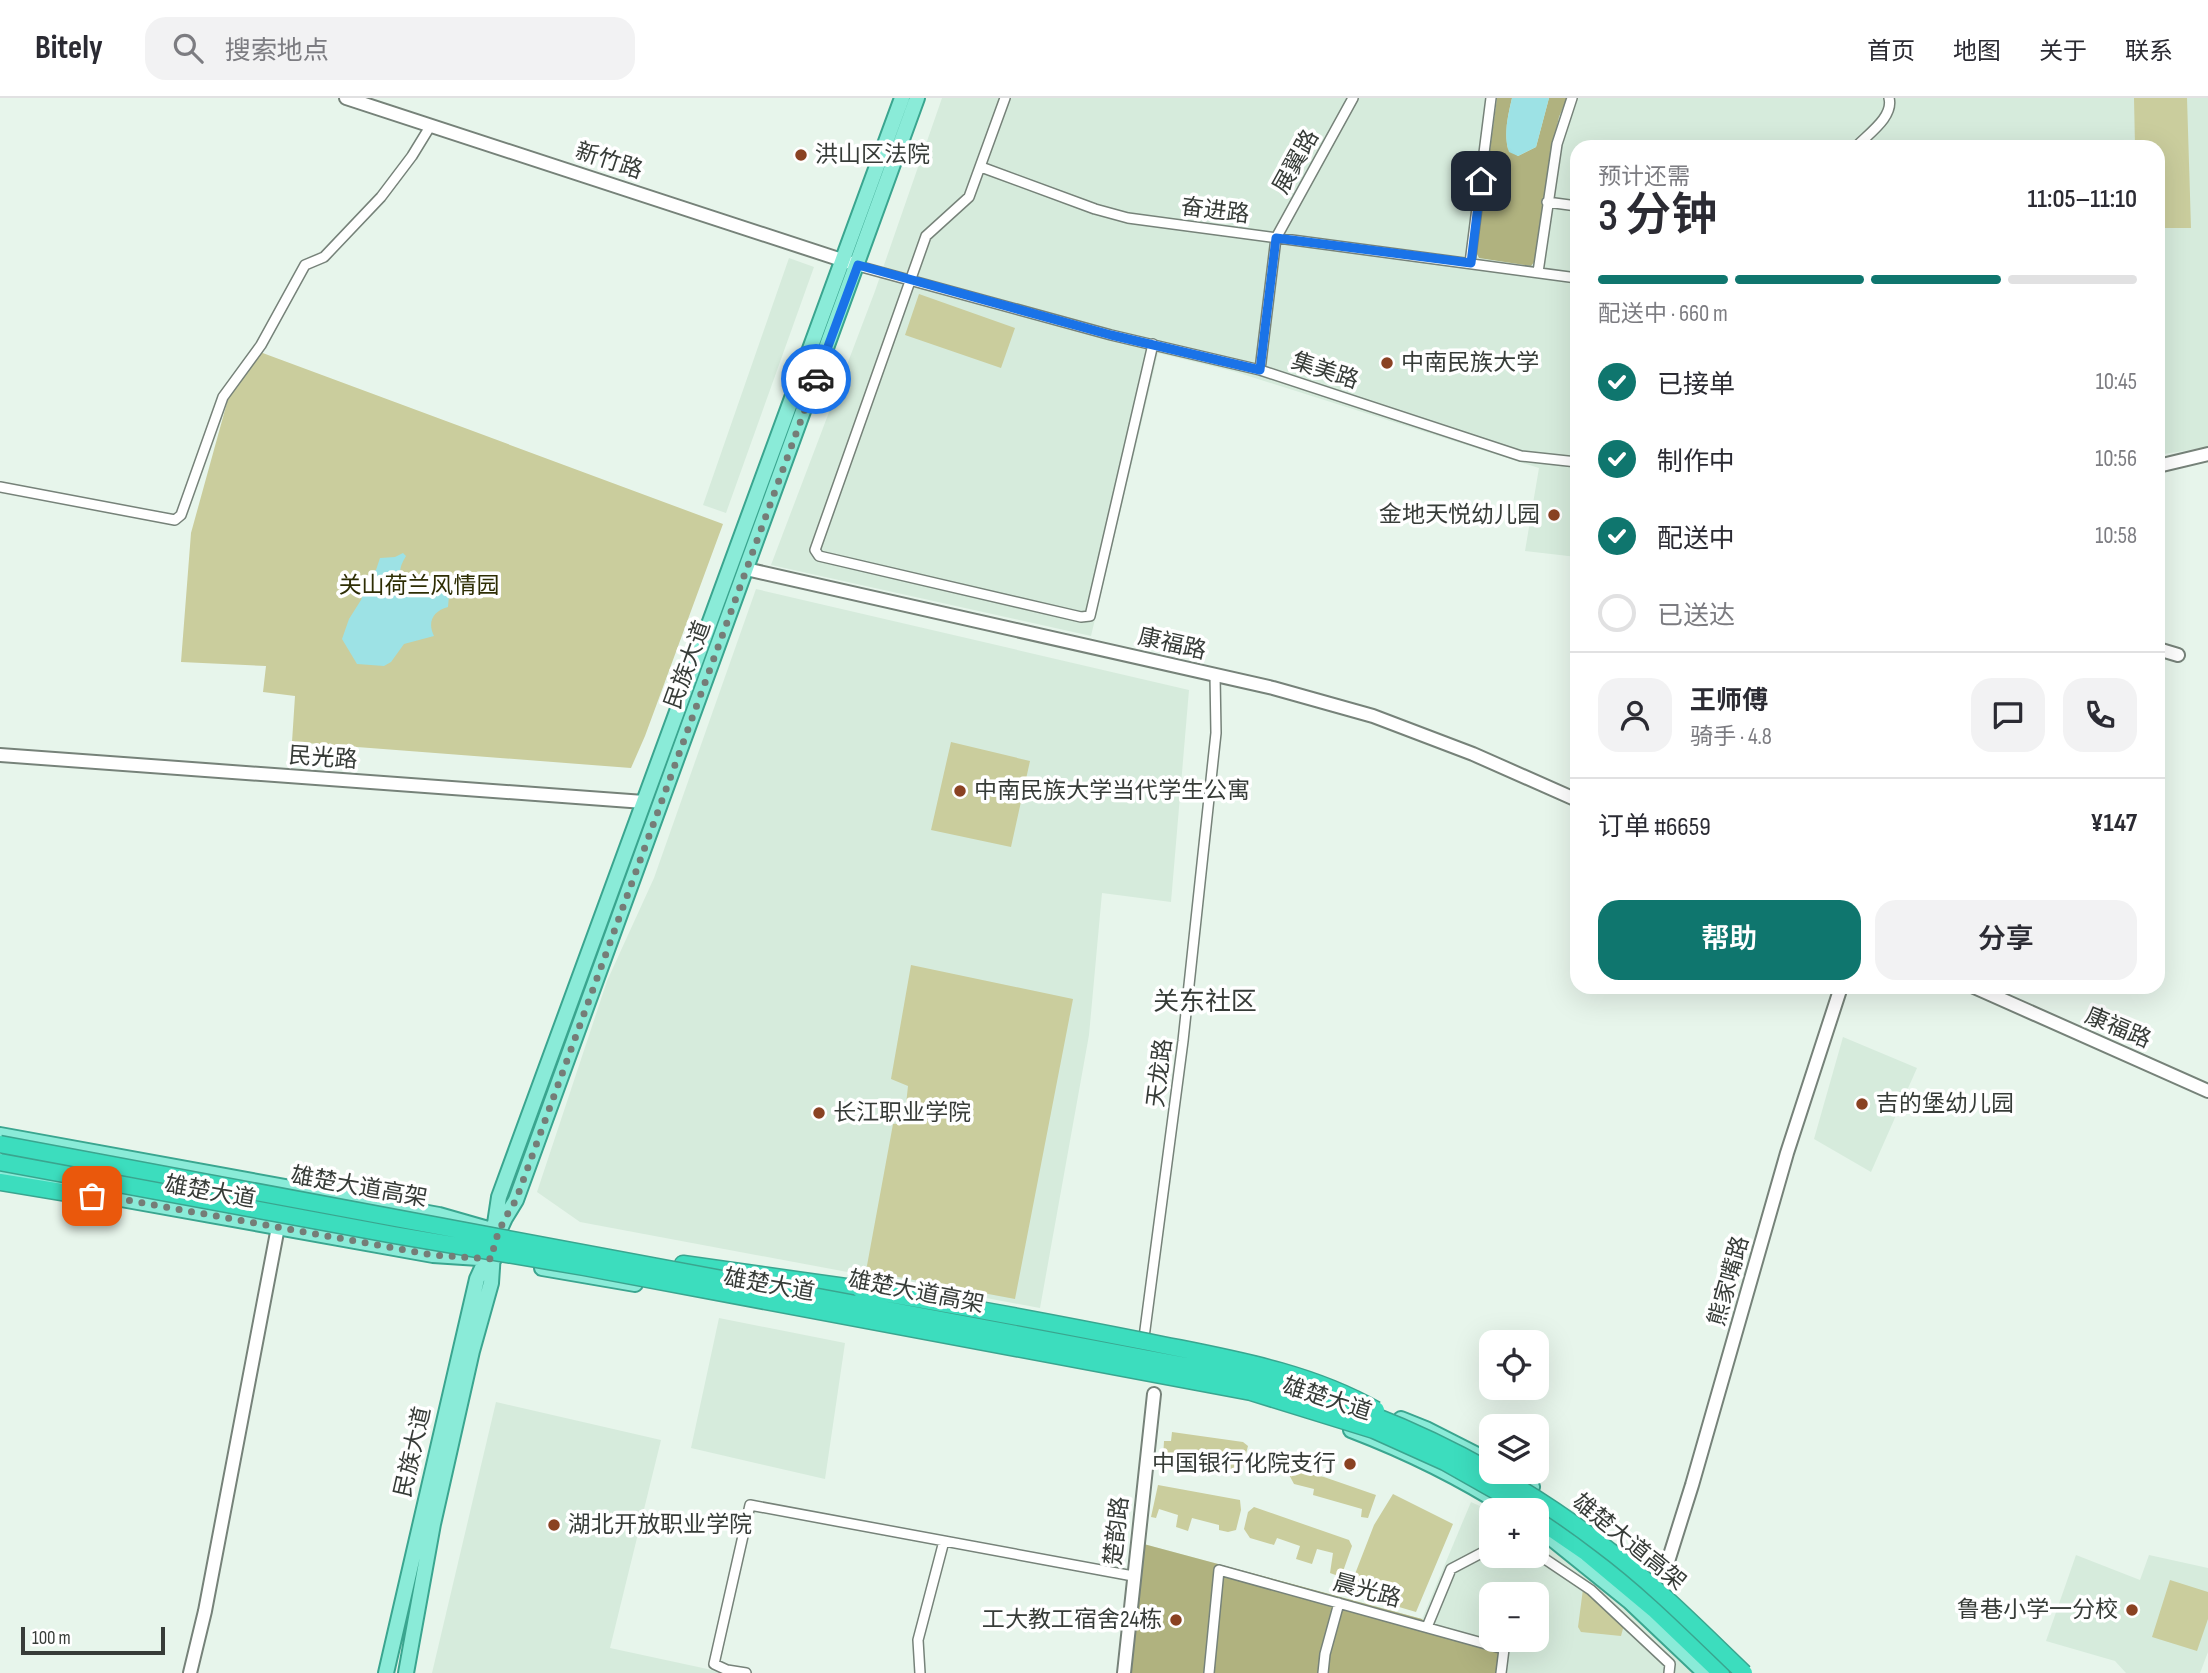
<!DOCTYPE html>
<html lang="zh">
<meta charset="utf-8">
<style>
:root{--surface:#fff;--page:#f2f2f3;--text:#2b2b33;--muted:#7c7c81;--line:#e1e1e2;--accent:#0f766e}
body{margin:0;font-family:"Sofia Sans Condensed","Noto Sans SC",sans-serif;background:var(--page);color:var(--text);height:100vh;display:flex;flex-direction:column;font-size:26px;white-space:nowrap}
*{box-sizing:border-box;margin:0}
p{font-size:23px;color:var(--muted)}
.icon{flex:none;width:38px;height:38px;fill:none;stroke:currentColor;stroke-width:2;stroke-linecap:round;stroke-linejoin:round}
.map{position:relative;flex:1;overflow:hidden}
.details{position:absolute;left:1570px;top:42px;width:595px;height:854px;display:flex;flex-direction:column;background:var(--surface);border-radius:21px;box-shadow:0 7px 28px #0002}
.details>*{flex:none}
.controls{position:absolute;left:1479px;top:1232px;display:grid;gap:14px}
.controls a{display:grid;place-items:center;width:70px;height:70px;border-radius:14px;background:var(--surface);box-shadow:0 7px 28px #0002;font-size:35px}
.scale{position:absolute;left:21px;bottom:18px;width:144px;box-sizing:border-box;padding-left:7px;border:4px solid #373c38;border-top:0;font-size:19px;line-height:24px;white-space:nowrap;color:#373c38;-webkit-text-stroke:5px #fff;paint-order:stroke}
.pin{position:absolute;display:grid;place-items:center;width:60px;height:60px;color:#fff;margin:-30px;border-radius:14px;box-shadow:0 4px 10px #0006}
.courier{position:absolute;display:grid;place-items:center;width:70px;height:70px;margin:-35px;border:5px solid #1a73e8;border-radius:50%;background:#fff;color:#222;box-shadow:0 2px 9px #0007}
.headline em{font-style:normal;font-weight:600}
.headline div{display:flex;flex-direction:column-reverse}
.headline{display:flex;align-items:center;justify-content:space-between;height:119px;padding:0 28px}
h1{font-size:46px;font-weight:600;line-height:52px}
.bar{display:grid;grid-template-columns:repeat(4,1fr);gap:10px 7px;align-content:center;height:84px;padding:0 28px}
.bar i{height:9px;border-radius:5px;background:var(--line)}
.bar .current{background:var(--accent)}
.bar p{grid-column:span 4}
.line{display:flex;align-items:center;gap:18px;padding:0 28px;border-top:2px solid var(--line)}
.line div{flex:1}
.round{display:grid;place-items:center;flex:none;width:74px;height:74px;border-radius:21px;background:var(--page)}
ol{padding:0 28px;list-style:none}
li{display:flex;align-items:center;gap:21px;height:77px}
li p{margin-inline-start:auto}
li .icon{padding:7px;border-radius:50%;background:var(--accent);color:#fff;stroke-width:4}
li:last-child{color:var(--muted)}
li i{width:38px;height:38px;border:4px solid var(--line);border-radius:50%}
.primary-button{display:flex;gap:14px;margin-top:auto;padding:14px 28px}
.primary-button a{flex:1;height:80px;border-radius:21px;background:var(--accent);color:#fff;font-size:28px;font-weight:600;line-height:80px;text-align:center}
.primary-button a+a{background:var(--page);color:var(--text)}
header{display:flex;align-items:center;gap:42px;box-sizing:border-box;height:98px;padding:0 35px;background:var(--surface);border-bottom:2px solid var(--line)}
header strong{font-size:33px}
nav{display:flex;gap:38px;margin-inline-start:auto;font-size:24px}
.search{width:490px;height:63px;background:var(--page);display:flex;align-items:center;gap:18px;box-sizing:border-box;padding:0 24px;border-radius:21px;color:var(--muted);font-size:26px}
.map>svg:first-child{display:block}
.built{fill:#d6ebdc;fill-rule:evenodd}
.green{fill:#cacd9d}
.forest{fill:#b0b27f}
.water{fill:#9de2e5}
.lines{fill:none;stroke-linecap:round;stroke-linejoin:round}
.street-casing{stroke:#768279;stroke-width:12}
.secondary-casing{stroke:#768279;stroke-width:16}
.primary-casing{stroke:#3aa58f;stroke-width:18}
.highway-casing{stroke:#3aa58f;stroke-width:19}
.street{stroke:#fff;stroke-width:9}
.secondary{stroke:#fff;stroke-width:12}
.primary{stroke:#8aebd8;stroke-width:14}
.highway{stroke:#3cddbe;stroke-width:16}
.highway-bridge-casing{stroke:#3aa58f;stroke-width:19;stroke-linecap:butt}
.highway-bridge{stroke:#3cddbe;stroke-width:16}
.done{stroke:#757d77;stroke-width:7;stroke-dasharray:0 12.6}
.route{stroke:#1a73e8;stroke-width:9}
.poi-dot{fill:#8a4222;stroke:#fff;stroke-width:2.5}
.labels{text-anchor:middle;dominant-baseline:central;stroke-width:7;stroke-linejoin:round;paint-order:stroke}
.poi-label{font-size:23px;fill:#373c38;stroke:#fff;text-anchor:start}
.street-label{font-size:23px;fill:#373c38;stroke:#fff}
.park-label{font-size:23px;fill:#2e2e04;stroke:#fff}
.quarter-label{font-size:26px;fill:#373c38;stroke:#fff}
</style>
<header>
<strong>Bitely</strong>
<div class="search"><svg class="icon" aria-label="search" viewBox="0 0 24 24"><circle cx="10" cy="10" r="6"/><path d="M15 15l6 6"/></svg>搜索地点</div>
<nav><a>首页</a><a>地图</a><a>关于</a><a>联系</a></nav>
</header>
<div class="map">
<svg width="2208" height="1575" viewBox="0 0 2208 1575">
<rect width="100%" height="100%" fill="#e7f5eb"/>
<path class="built" d="M942,0H2208V349L2158,357V49H1577V459L1525,453L1539,370L1236,274L1158,255L1091,538L771,467L875,193Z
M789,160L814,169L726,415L703,407Z
M756,491L1189,592L1171,804L1102,795L1089,937L1040,1210L580,1124L537,1094L607,883L654,780Z
M1843,939L1917,970L1871,1074L1814,1041Z
M719,1220L845,1245L825,1381L691,1350Z
M496,1304L661,1342L610,1550L726,1575H432Z
M1471,1404L1491,1413V1458H1536L1537,1439L1635,1515L1681,1559L1691,1575H1130L1140,1445L1422,1521ZM1491,1496H1536V1542H1491Z
M2076,1457L2140,1482L2149,1457L2208,1470V1554L2200,1575H2126L2115,1563L2046,1543Z"/>
<path class="green" d="M2134,0H2187L2191,130H2158V49H2135Z
M919,196L1015,230L1001,270L905,237Z
M260,254L723,426L645,638L631,670L292,644L295,598L263,594L266,568L181,564L191,435L228,301Z
M951,644L1030,663L1011,749L931,732Z
M911,867L1073,901L1015,1201L866,1173L893,1026L904,1025L908,988L891,981Z
M1172,1334L1243,1344L1248,1348L1241,1375L1214,1368L1212,1374L1163,1360L1164,1343H1171Z
M1286,1371L1324,1379L1376,1397L1368,1420L1361,1419L1362,1411L1313,1397L1314,1391L1294,1386Z
M1158,1387L1240,1402L1241,1412L1236,1432L1228,1434L1219,1432V1427L1192,1420L1188,1433L1176,1429L1178,1417L1159,1411L1156,1420L1151,1419Z
M1393,1396L1453,1426L1416,1514L1348,1494L1374,1427Z
M1254,1409L1349,1442L1352,1448L1341,1479L1330,1475L1333,1455L1317,1451L1312,1466L1296,1461L1300,1448L1277,1440L1274,1447L1250,1440L1244,1431L1248,1414Z
M2170,1482L2208,1494V1521L2197,1553L2152,1539Z
M1583,1491L1624,1527L1621,1538L1581,1534L1578,1529Z"/>
<path class="forest" d="M1497,0H1512C1508,17 1504,34 1508,51L1518,58L1536,49L1549,0H1567L1559,19L1550,58L1535,163L1531,168L1479,160L1476,154Z
M1140,1445L1422,1521L1428,1530L1504,1551L1501,1575H1130Z"/>
<path class="water" d="M1512,0H1549L1536,49L1518,58L1509,54C1503,37 1508,18 1512,0Z
M403,455L406,458C384,494 432,476 444,482L449,497L448,509C433,513 427,524 434,538L404,546L391,564L384,568L357,566L342,541L349,521L361,502L370,477L376,472L380,460L395,459Z"/>
<g class="lines">
<defs>
<path id="street" d="M1005,0L969,99L926,138L815,452L819,458L1081,519L1090,518L1153,246
M1856,49C1868,36 1894,19 1889,0
M981,69L1095,111L1128,120L1577,180
M1547,104L1577,108
M1470,165L1491,0
M858,168L1111,237L1260,272L1521,358L1577,364
M1538,174L1557,46L1572,0
M1260,272L1276,140L1353,0
M0,389L175,422L181,417L223,299L261,247L305,167L324,159L381,99L412,58L431,27
M1143,1247L1183,943L1216,635L1215,577
M1536,1455L1591,1492L1670,1566L1669,1575
M1427,1529L1451,1471L1491,1450
M746,1575L727,1572L714,1566L750,1407L1133,1478
M920,1575L918,1542L944,1443
M1209,1575L1219,1472L1504,1551L1501,1575
M1323,1575L1325,1556L1339,1505"/>
<path id="secondary" d="M346,0L851,165
M2158,368L2208,356
M746,471L1273,590L1373,618L1473,656L1577,702
M2158,551L2178,557
M0,657L644,704
M1974,889L2208,993
M1660,1489L1692,1387L1787,1055L1841,889
M190,1575L205,1513L278,1129
M1124,1575L1154,1296"/>
<path id="primary" d="M0,1037L439,1117L488,1131
M0,1073L75,1087L110,1099L433,1157L494,1161
M494,1132L499,1099L902,0
M542,1170L635,1186
M1401,1321L1426,1331L1491,1364
M1351,1332C1406,1353 1461,1380 1511,1412
M1508,1374L1532,1389
M1546,1436L1629,1503L1705,1575
M386,1575L477,1181L505,1120L516,1102L917,0
M406,1575L433,1426L472,1253L491,1185L493,1155"/>
<path id="highway" d="M0,1084L74,1096L110,1099
M683,1166L860,1191
M1536,1420L1587,1455L1654,1511L1721,1575"/>
</defs>
<use href="#street" class="street-casing"/>
<use href="#secondary" class="secondary-casing"/>
<use href="#primary" class="primary-casing"/>
<use href="#highway" class="highway-casing"/>
<use href="#street" class="street"/>
<use href="#secondary" class="secondary"/>
<use href="#primary" class="primary"/>
<use href="#highway" class="highway"/>
<defs>
<path id="highway-bridge" d="M0,1046L1256,1281C1294,1293 1334,1303 1372,1317C1452,1348 1535,1395 1602,1447C1653,1485 1698,1531 1744,1575
M0,1064L394,1137L584,1169L1251,1294L1374,1332L1445,1364L1498,1394L1525,1412
M860,1191C956,1207 1052,1225 1148,1244C1225,1260 1306,1272 1376,1312"/>
</defs>
<use href="#highway-bridge" class="highway-bridge-casing"/>
<use href="#highway-bridge" class="highway-bridge"/>
</g>
<g class="lines">
<path class="done" d="M92,1098L110,1099L433,1157L492,1161C494,1139 504,1121 516,1102L816,281"/>
<path class="route" d="M816,281L858,167L1111,237L1260,272L1276,140L1471,165L1481,83"/>
</g>
<g class="poi-dot">
<circle cx="801" cy="57" r="7"/>
<circle cx="1387" cy="265" r="7"/>
<circle cx="1554" cy="417" r="7"/>
<circle cx="960" cy="693" r="7"/>
<circle cx="1862" cy="1006" r="7"/>
<circle cx="819" cy="1015" r="7"/>
<circle cx="1350" cy="1366" r="7"/>
<circle cx="554" cy="1427" r="7"/>
<circle cx="2132" cy="1512" r="7"/>
<circle cx="1176" cy="1522" r="7"/>
</g>
<g class="labels">
<g class="poi-label">
<text x="815" y="57">洪山区法院</text>
<text x="1401" y="265">中南民族大学</text>
<text x="1540" y="417" text-anchor="end">金地天悦幼儿园</text>
<text x="974" y="693">中南民族大学当代学生公寓</text>
<text x="1876" y="1006">吉的堡幼儿园</text>
<text x="833" y="1015">长江职业学院</text>
<text x="1336" y="1366" text-anchor="end">中国银行化院支行</text>
<text x="568" y="1427">湖北开放职业学院</text>
<text x="2118" y="1512" text-anchor="end">鲁巷小学一分校</text>
<text x="1162" y="1522" text-anchor="end">工大教工宿舍24栋</text>
</g>
<g class="street-label">
<text transform="translate(609 63) rotate(18)">新竹路</text>
<text transform="translate(1296 64) rotate(-61)">展翼路</text>
<text transform="translate(1215 113) rotate(7)">奋进路</text>
<text transform="translate(1325 273) rotate(18)">集美路</text>
<text transform="translate(1172 546) rotate(13)">康福路</text>
<text transform="translate(688 567) rotate(-70)">民族大道</text>
<text transform="translate(323 660) rotate(4)">民光路</text>
<text transform="translate(2118 930) rotate(23)">康福路</text>
<text transform="translate(1160 975) rotate(-83)">天龙路</text>
<text transform="translate(359 1089) rotate(10)">雄楚大道高架</text>
<text transform="translate(210 1094) rotate(10)">雄楚大道</text>
<text transform="translate(1729 1183) rotate(-74)">熊家嘴路</text>
<text transform="translate(769 1187) rotate(10)">雄楚大道</text>
<text transform="translate(916 1194) rotate(11)">雄楚大道高架</text>
<text transform="translate(1327 1301) rotate(18)">雄楚大道</text>
<text transform="translate(413 1354) rotate(-77)">民族大道</text>
<text transform="translate(1117 1433) rotate(-84)">楚韵路</text>
<text transform="translate(1629 1444) rotate(39)">雄楚大道高架</text>
<text transform="translate(1367 1493) rotate(15)">晨光路</text>
</g>
<g class="park-label">
<text x="419" y="488">关山荷兰风情园</text>
</g>
<g class="quarter-label">
<text x="1205" y="904">关东社区</text>
</g>
</g>
</svg>
<div class="controls">
<a><svg class="icon" aria-label="locate" viewBox="0 0 24 24"><circle cx="12" cy="12" r="6"/><path d="M12 2v4M12 18v4M2 12h4M18 12h4"/></svg></a>
<a><svg class="icon" aria-label="layers" viewBox="0 0 24 24"><path d="M12 4l9 5-9 5-9-5zM3 14l9 5 9-5"/></svg></a>
<a>+</a>
<a>−</a>
</div>
<div class="scale">100 m</div>
<div class="pin" style="left:92px;top:1098px;background:#ea580c"><svg class="icon" aria-label="bag" viewBox="0 0 24 24"><path d="M5 8h14l-1 12H6zM9 8a3 3 0 0 1 6 0"/></svg></div>
<div class="pin" style="left:1481px;top:83px;background:#1f2937"><svg class="icon" aria-label="home" viewBox="0 0 24 24"><path d="M3 11l9-7 9 7M6 9v11h12V9"/></svg></div>
<div class="courier" style="left:816px;top:281px"><svg class="icon" aria-label="car" viewBox="0 0 24 24"><path d="M5 17H2v-5l4-1 3-4h7l3 4 3 1v5h-3M9 17h6M6 11h13"/><circle cx="7" cy="17" r="2"/><circle cx="17" cy="17" r="2"/></svg></div>
<section class="details">
<div class="headline"><div><h1>3 分钟</h1><p>预计还需</p></div><em>11:05–11:10</em></div>
<div class="bar"><i class="current"></i><i class="current"></i><i class="current"></i><i></i><p>配送中 · 660 m</p></div>
<ol>
<li><svg class="icon" aria-label="check" viewBox="0 0 24 24"><path d="M5 12l5 5 9-10"/></svg>已接单<p>10:45</p></li>
<li><svg class="icon" aria-label="check" viewBox="0 0 24 24"><path d="M5 12l5 5 9-10"/></svg>制作中<p>10:56</p></li>
<li><svg class="icon" aria-label="check" viewBox="0 0 24 24"><path d="M5 12l5 5 9-10"/></svg>配送中<p>10:58</p></li>
<li><i></i>已送达</li>
</ol>
<div class="line" style="height:126px"><a class="round"><svg class="icon" aria-label="person" viewBox="0 0 24 24"><circle cx="12" cy="8" r="4"/><path d="M4 21q1-7 8-7t8 7"/></svg></a><div><b>王师傅</b><p>骑手 · 4.8</p></div><a class="round"><svg class="icon" aria-label="chat" viewBox="0 0 24 24"><path d="M4 5h16v11H9l-5 4z"/></svg></a><a class="round"><svg class="icon" aria-label="phone" viewBox="0 0 24 24"><path d="M5 4h4l2 5-3 2q2 4 5 5l2-3 5 2v4C11 20 4 13 5 4z"/></svg></a></div>
<div class="line" style="height:91px"><div>订单 #6659</div><b>¥147</b></div>
<div class="primary-button"><a>帮助</a><a>分享</a></div>
</section>
</div>
